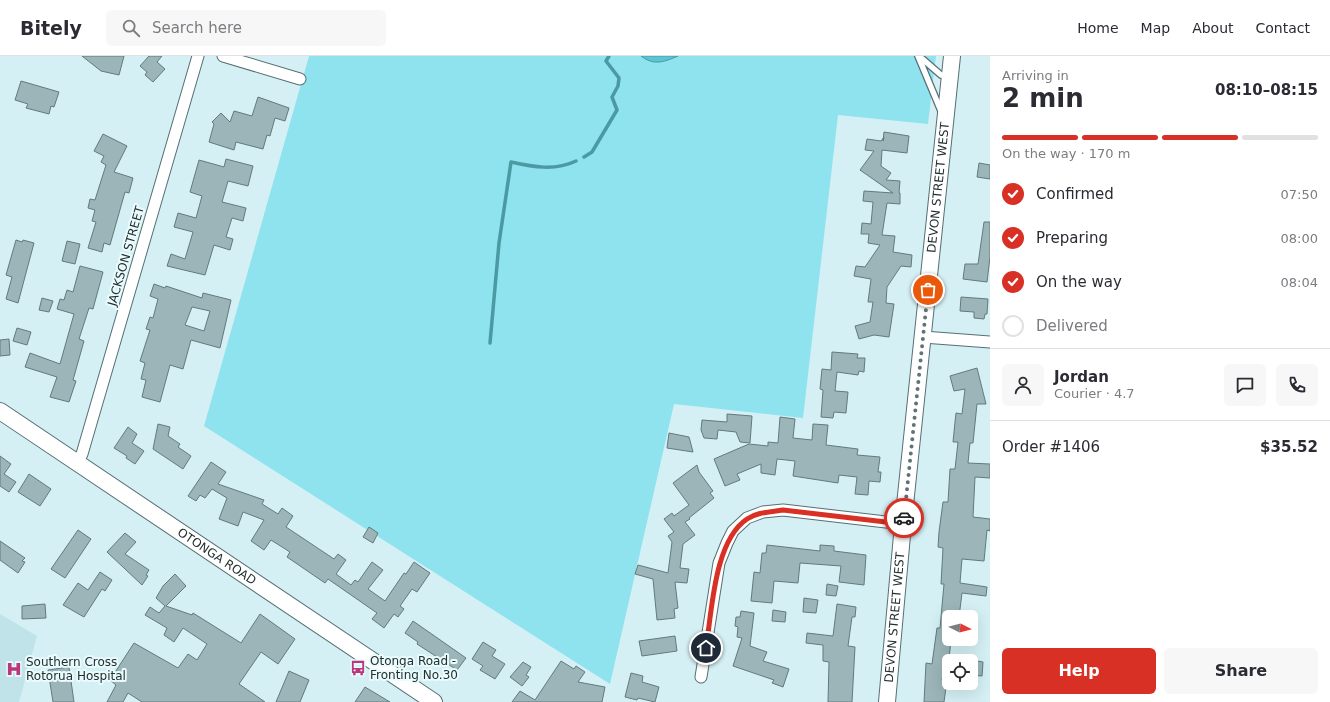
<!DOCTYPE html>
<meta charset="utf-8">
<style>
:root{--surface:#fff;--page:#f7f7f7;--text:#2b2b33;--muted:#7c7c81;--line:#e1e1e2;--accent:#d93025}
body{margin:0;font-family:"DejaVu Sans",sans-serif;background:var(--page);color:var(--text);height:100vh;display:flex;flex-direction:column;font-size:15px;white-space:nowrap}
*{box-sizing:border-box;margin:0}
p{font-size:13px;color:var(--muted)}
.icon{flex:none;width:22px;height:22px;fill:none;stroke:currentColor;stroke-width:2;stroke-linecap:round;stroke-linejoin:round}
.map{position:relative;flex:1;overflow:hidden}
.panel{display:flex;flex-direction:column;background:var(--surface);width:340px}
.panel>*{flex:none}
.needle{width:26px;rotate:96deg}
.fabs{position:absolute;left:942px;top:554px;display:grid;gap:8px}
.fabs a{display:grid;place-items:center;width:36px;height:36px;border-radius:6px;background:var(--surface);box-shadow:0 4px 16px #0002;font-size:20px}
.pin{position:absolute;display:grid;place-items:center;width:34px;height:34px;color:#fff;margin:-17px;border:2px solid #fff;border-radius:50%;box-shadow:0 1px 4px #0007}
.courier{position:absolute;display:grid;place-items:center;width:40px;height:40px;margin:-20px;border:3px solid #d93025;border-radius:50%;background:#fff;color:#222;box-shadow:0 1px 5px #0007}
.head em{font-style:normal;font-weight:700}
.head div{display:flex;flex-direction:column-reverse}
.head{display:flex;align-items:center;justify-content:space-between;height:68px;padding:0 12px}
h1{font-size:26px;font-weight:700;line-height:30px}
.bar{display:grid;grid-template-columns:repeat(4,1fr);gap:6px 4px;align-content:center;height:48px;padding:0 12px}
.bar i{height:5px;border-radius:3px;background:var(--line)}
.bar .selected{background:var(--accent)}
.bar p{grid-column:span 4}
.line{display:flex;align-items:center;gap:10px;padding:0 12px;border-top:1px solid var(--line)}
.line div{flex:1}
.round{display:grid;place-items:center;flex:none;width:42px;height:42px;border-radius:6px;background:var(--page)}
ol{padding:0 12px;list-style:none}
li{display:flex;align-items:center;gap:12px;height:44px}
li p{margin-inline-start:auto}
li .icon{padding:4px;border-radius:50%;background:var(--accent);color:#fff;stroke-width:4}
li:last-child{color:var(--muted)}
li i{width:22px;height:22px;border:2px solid var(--line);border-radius:50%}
.button{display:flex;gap:8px;margin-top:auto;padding:8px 12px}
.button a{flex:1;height:46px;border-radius:6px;background:var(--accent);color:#fff;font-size:16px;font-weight:700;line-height:46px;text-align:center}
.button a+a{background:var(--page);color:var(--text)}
header{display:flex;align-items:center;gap:24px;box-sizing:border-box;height:56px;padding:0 20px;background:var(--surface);border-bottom:1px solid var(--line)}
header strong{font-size:19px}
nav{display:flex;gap:22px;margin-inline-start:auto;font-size:14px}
.search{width:280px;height:36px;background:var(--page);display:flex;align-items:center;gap:10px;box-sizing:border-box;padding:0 14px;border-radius:6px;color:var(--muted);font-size:15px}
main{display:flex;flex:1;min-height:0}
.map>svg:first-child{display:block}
.built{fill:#bfe3e9}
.green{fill:#8ee3ef}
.water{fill:#5ac6d4;stroke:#4a99a3}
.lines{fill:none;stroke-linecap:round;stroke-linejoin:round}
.stream{stroke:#4a99a3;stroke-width:3.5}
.building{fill:#9bb5b9;stroke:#617a7d;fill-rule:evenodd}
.lane-casing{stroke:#566f73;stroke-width:8}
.street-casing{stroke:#566f73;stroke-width:13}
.secondary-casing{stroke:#566f73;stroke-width:18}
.lane{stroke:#fff;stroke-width:5.5}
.street{stroke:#fff;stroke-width:11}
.secondary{stroke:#fff;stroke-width:16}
.done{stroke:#627375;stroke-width:4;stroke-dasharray:0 7.2}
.route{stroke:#d93025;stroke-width:5}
.labels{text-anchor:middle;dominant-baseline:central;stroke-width:4;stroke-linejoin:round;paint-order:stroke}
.street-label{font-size:12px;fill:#242f30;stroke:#eafbfd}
.poi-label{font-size:12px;fill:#242f30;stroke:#eafbfd;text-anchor:start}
</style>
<header>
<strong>Bitely</strong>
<div class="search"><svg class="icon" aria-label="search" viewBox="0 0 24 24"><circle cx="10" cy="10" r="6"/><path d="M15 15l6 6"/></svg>Search here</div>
<nav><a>Home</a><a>Map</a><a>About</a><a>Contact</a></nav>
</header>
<main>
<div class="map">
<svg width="990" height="646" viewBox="0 0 990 646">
<rect width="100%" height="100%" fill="#d4f0f4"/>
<path class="built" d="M0,558L37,580L19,646H0Z"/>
<path class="green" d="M309,0H936L928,68L838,59L803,362L674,348L610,628L204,370Z"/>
<path class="water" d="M641,0H678C664,6 654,10 641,0Z"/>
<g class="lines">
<path class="stream" d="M584,101L592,96L617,54L612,41L618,30L619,22L606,5L609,0
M490,287L499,187L511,106C533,111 555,115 576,105"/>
</g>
<path class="building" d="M82,0H124L119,19L101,15Z
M149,0H162L157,6L165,13L153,26L145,19L147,16L140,10Z
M21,25L59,36L54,51L51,50L49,58L26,52L28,48L15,44Z
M258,41L289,52L285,65L275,62L270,80L267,79L263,93L236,86L234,94L209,86L214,68L212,66L221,57L230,66L234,55L252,60Z
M884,76L909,80L907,97L882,94L881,110L891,117L886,124L900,125L899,137H900V148L887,147L882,179L895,180L893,196L912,199L911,211L901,210L887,231L886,247L894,248L889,281L874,279L859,283L855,270L870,266L873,246H868L871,223L854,220L856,210L865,211L880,189L868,187L869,178H861L862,167L871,168L873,146L863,145L864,135L893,137L860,114L874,95L865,94L867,83L881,85L884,81L883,85Z
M103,78L127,90L114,116L133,122L129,137L125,136L110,189L104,187L102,196L88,192L96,166L92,165L95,154L88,152L90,143L95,144L106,109L101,106L104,100L94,95Z
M226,103L253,110L248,130L228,125L222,146L246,152L243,165L232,162L226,181L233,183L230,194L214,189L205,219L167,210L171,198L185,203L193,176L174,171L178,157L196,162L202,140L190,136L199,104L224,111Z
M979,107L990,109V123L977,121Z
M984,166H990V201L987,226L963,223L965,208H978Z
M16,184L22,186L23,184L34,187L18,247L6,243L12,221L6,219Z
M67,185L80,188L75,208L62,205Z
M80,210L103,216L93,253L89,252L79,283L84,285L73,324L76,325L69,346L50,341L57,321L25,311L30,297L60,308L74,258L57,253L60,243L64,244L67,234L73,236Z
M154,228L165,232L166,230L202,242L203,237L231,244L220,292L191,284L183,313L170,309L160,346L142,341L146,324L141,323L145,307L140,305L150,274L146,273L150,261L153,262L158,243L150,240ZM192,251L210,255L204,275L185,269Z
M961,241L988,243L987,258H985L984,263L974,262V256L960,255Z
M42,242L53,245L49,256L39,254Z
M17,272L31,276L27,289L13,285Z
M9,283L10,299L0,300V284Z
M832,296L858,298L857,302H865L864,316L859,315L858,319L837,316L835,335L848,336L846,357L834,356L833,362L821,361L823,334L820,333L822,313L831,314Z
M977,312L986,348H977L973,387H970L968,407L990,408V422L975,421L973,461L990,463V475L987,474L984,505L962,503L960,527L987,531L986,540L962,537L959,561H949V583H951L949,604L945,603L942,624H947L944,646H924L926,607L932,608L937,572H940L944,528H941L943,492L938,491L939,476L943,446H948L950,413H955L958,386H953L955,366L956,357L962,358L965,333L954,335L950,320Z
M727,358L752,360L750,387L740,386L736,376L718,374L717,383L704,382L701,374L702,364L727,366Z
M780,361L795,363L793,382L812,384L813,368L828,369L826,389L858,393L857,399L880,401L878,416H881L880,426L869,425L868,439L855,438L857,421L839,419L838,427L793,420L795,405L777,403L775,419L761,417V408L737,418L740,424L725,430L714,403L749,388L768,390V386L778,387Z
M158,368L170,371L168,380L180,388L178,391L191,400L183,413L153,393Z
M128,371L137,378L132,387L144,395L135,408L126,402L127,400L114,392Z
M669,377L689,381L693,396L667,392Z
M0,400L11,408L4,418L16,426L9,436L0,430Z
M211,406L226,416L218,428L264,444L262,448L278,458L282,452L293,460L286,471L334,503L338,498L346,504L336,518L351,529L355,524L358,526L372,506L383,514L368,533L385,545L404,517L406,518L414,506L430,517L417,536L412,533L400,550L404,553L398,561L394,558L384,572L372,563L377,557L328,523L325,527L287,501L290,496L271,484L264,494L251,485L264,464L243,456L238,470L219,463L227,442L212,433L205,442L200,439L196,445L188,440Z
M697,409L699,416L713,435L710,437L714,442L689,462L690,463L685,466L695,479L683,488L680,512L689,513L687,527L675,526L678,552L674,553L675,562L657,564L653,523L635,518L638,509L668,517L672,486L668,480L674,476L664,463L672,457L674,460L689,449L673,427Z
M29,418L51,433L40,450L18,436Z
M369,471L378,477L373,487L363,481Z
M78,474L91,483L65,522L51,513Z
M125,477L136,486L125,498L149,514L146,519L148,520L142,529L107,496Z
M0,485L25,502L22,505L25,506L18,517L0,504Z
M767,489L820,495V489L834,490V495L866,499L864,529L839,526L841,510L800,507L798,527L774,525L772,547L751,545L754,516L760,517L762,497H766Z
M100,516L112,524L105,535L102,533L84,561L63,549L78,527L88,534Z
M175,518L186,530L166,550L192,559L193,557L241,587L260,558L295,583L278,608L261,596L239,628L265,646H142L128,637L123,646H107L116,629L110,624L134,587L178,612L188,598L197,604L207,588L183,572L174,586L164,579L167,572L145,559L150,551L159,557L165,550L156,542L163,530Z
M827,528L838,530L836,540L826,539Z
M804,542L818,544L816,557L803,556Z
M45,548L46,562L22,563V550Z
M837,548L856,551L855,561H852L848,590L855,591L852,646H828L829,606L823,605V589L806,587L807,577L833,580Z
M773,554L786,556L785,566L772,565Z
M741,555L754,557L750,590L767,596L763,605L789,613L783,631L772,627L774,624L733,610L742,582L737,581L738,571L735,570L736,561H740Z
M413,565L466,602L457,614L417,588L418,586L405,577Z
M675,580L677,595L642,600L639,585Z
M483,586L496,594L492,600L505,608L495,623L480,614L483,610L472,603Z
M971,604L983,606L982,620L971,619Z
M561,605L574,613L576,610L585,616L578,626L605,631L602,646H512L520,635L535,644Z
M523,606L531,611L526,619L529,621L522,630L510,621Z
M69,611L74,646H53L48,614Z
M289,615L309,624L300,646H276Z
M631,617L643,620L642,626L659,631L655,646L638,642L637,644L625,641Z
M365,631L390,646H355Z"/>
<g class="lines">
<defs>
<path id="lane" d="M918,0L941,55
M919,0L941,19L949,20"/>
<path id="street" d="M223,0L300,23
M923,281L990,286
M77,407L82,398L198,0
M701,621L719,507L727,487L733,475L747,462L763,456L783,454L903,468"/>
<g id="secondary">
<path id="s1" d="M0,355L434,646"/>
<path id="s2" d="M887,646L903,468L952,0"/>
</g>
</defs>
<use href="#lane" class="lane-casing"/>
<use href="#street" class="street-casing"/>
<use href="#secondary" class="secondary-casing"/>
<use href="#lane" class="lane"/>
<use href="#street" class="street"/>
<use href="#secondary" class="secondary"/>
</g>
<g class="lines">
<path class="done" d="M904,462L928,234"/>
<path class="route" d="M706,592C712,555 714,485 747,463C757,456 771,456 783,454L903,468L904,462"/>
</g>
<defs>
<symbol id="bus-bare" viewBox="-9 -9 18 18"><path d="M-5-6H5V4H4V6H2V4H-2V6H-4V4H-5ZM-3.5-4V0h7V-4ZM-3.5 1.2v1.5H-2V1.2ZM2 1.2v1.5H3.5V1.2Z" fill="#bb377b" stroke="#eafbfd" stroke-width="2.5" paint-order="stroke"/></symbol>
<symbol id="hospital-bare" viewBox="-9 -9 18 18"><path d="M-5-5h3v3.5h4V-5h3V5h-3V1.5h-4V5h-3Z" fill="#bb377b" stroke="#eafbfd" stroke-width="2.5" paint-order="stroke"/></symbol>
</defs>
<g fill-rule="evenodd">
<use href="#bus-bare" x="347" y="601" width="22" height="22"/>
<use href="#hospital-bare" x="3" y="602" width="22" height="22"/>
</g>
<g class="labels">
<g class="street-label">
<text stroke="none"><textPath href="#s2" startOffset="517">DEVON STREET WEST</textPath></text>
<text transform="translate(126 200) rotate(-74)">JACKSON STREET</text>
<text stroke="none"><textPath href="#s1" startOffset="261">OTONGA ROAD</textPath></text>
<text stroke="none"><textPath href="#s2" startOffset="85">DEVON STREET WEST</textPath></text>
</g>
<g class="poi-label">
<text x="370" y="605">Otonga Road -<tspan x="370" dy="14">Fronting No.30</tspan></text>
<text x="26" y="606">Southern Cross<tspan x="26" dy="14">Rotorua Hospital</tspan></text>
</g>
</g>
</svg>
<div class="fabs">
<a><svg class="needle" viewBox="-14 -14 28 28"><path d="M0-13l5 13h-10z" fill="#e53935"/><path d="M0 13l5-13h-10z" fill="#7c7c81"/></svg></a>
<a><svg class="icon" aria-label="locate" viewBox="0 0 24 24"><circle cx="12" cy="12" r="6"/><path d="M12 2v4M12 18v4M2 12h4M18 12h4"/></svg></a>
</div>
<div class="pin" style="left:928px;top:234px;background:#ea580c"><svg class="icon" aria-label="bag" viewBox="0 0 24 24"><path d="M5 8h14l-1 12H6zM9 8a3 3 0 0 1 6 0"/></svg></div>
<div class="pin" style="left:706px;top:592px;background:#1f2937"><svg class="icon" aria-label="home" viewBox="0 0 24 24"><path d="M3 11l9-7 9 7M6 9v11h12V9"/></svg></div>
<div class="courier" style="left:904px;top:462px"><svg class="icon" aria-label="car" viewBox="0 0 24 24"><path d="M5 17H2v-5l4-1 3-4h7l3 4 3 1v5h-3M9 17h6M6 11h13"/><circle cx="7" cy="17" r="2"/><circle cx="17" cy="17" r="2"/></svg></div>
</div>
<section class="panel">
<div class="head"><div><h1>2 min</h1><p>Arriving in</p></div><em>08:10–08:15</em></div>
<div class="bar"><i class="selected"></i><i class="selected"></i><i class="selected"></i><i></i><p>On the way · 170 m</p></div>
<ol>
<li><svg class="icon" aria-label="check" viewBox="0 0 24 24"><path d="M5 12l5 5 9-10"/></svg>Confirmed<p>07:50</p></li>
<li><svg class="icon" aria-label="check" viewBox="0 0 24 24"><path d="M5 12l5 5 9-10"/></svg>Preparing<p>08:00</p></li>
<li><svg class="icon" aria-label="check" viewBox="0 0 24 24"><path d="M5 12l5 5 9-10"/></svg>On the way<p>08:04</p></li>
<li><i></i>Delivered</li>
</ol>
<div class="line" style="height:72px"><a class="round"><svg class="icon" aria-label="person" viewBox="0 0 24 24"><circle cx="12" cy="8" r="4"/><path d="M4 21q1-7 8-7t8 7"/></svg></a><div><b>Jordan</b><p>Courier · 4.7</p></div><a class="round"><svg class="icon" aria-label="chat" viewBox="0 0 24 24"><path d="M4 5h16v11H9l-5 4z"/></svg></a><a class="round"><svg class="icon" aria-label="phone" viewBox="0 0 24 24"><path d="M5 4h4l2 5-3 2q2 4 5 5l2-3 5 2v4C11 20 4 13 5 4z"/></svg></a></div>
<div class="line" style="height:52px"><div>Order #1406</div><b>$35.52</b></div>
<div class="button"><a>Help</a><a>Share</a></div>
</section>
</main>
